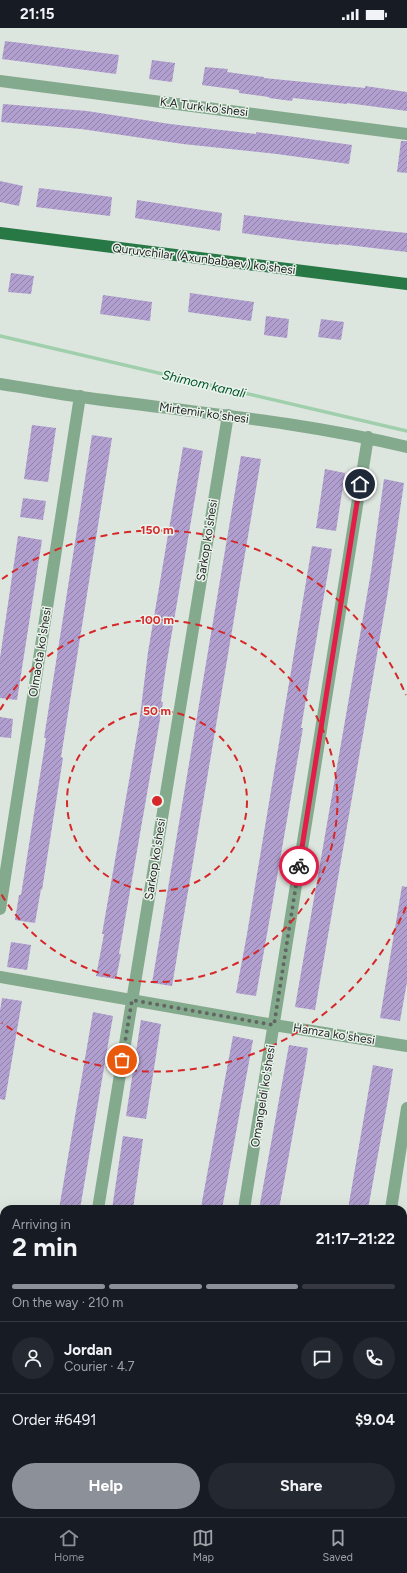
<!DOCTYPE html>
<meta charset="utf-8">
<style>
:root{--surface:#171b24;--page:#242831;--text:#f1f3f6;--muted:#9ea1a6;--line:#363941;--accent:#8c9099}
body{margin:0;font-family:Figtree,sans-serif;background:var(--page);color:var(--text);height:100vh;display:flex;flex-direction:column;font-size:15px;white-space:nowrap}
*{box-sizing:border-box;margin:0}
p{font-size:13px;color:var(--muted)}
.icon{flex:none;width:22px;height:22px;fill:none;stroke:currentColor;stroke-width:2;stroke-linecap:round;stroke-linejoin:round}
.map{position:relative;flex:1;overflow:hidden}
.details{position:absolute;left:0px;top:1177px;width:407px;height:312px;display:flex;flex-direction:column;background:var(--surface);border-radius:12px 12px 0 0;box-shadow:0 4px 16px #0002}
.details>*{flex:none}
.pin{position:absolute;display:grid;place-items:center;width:34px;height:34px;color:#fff;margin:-17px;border:2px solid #fff;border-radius:50%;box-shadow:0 1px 4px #0007}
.courier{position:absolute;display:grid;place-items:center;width:40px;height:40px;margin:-20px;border:3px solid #e11d48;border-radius:50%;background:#fff;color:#222;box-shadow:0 1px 5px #0007}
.head em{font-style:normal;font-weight:700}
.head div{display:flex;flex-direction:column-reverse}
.head{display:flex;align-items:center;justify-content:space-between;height:68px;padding:0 12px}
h1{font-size:26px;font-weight:700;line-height:30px}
.bar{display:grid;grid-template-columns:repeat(4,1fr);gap:6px 4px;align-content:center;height:48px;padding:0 12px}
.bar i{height:5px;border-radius:3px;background:var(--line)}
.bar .selected{background:var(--accent)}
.bar p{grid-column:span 4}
.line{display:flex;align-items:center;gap:10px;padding:0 12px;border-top:1px solid var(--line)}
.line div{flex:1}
.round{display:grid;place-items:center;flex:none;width:42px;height:42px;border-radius:21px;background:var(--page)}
.cta{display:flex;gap:8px;margin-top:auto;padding:8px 12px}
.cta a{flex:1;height:46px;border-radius:24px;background:var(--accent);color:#fff;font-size:16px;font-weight:700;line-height:46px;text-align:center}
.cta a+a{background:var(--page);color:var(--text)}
.status{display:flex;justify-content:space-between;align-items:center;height:28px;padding:0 20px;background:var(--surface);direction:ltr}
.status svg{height:11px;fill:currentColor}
.dock{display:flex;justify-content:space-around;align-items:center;height:56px;border-top:1px solid var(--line);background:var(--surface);font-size:11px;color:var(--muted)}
.dock a{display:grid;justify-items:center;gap:2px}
.dock .selected{color:var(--accent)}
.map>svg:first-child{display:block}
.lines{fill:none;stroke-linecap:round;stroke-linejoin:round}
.stream{stroke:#9fcfab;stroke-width:3.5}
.building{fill:url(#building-hatch)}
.minor{stroke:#84aa8d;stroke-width:12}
.major{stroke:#287846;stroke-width:12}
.done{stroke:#616662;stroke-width:4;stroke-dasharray:0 7.2}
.route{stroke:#e11d48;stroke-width:5}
.ring{fill:none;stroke:#d62828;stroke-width:2;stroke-dasharray:7 5}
.labels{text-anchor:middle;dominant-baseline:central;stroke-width:3;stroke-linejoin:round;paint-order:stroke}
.street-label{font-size:12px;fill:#1e211f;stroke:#eaf3ec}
.water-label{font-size:13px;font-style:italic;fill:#025328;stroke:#eaf3ec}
.centre{fill:#d62828;stroke:#eaf3ec;stroke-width:2}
.ring-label{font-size:12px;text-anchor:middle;font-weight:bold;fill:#d62828;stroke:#eaf3ec;stroke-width:3;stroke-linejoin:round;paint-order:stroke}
</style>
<div class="status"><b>21:15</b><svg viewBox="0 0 49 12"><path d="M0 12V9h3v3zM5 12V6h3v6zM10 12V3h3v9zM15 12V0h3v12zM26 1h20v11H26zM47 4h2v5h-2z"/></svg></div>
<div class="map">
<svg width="407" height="1489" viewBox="0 0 407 1489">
<defs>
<pattern id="building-hatch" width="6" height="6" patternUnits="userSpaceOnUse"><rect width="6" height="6" fill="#b09fcf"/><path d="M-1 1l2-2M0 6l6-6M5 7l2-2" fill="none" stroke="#8f81a7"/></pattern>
</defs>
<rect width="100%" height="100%" fill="#dde5df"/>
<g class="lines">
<path class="stream" d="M0,308L407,403"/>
</g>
<path class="building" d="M5,13L119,27L116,46L2,31Z
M152,32L175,35L172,54L149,51Z
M205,39L228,41L227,44L264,49V50L365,60V58L407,64V83L347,75V76L293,70L292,73L269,70V69L239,65V62L202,57Z
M3,76L87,83L170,96L256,106V104L295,109L352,117L349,136L277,126L183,116L81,101L1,94Z
M401,113H407V145L397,144Z
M0,153L23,158L19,178L0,174Z
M39,160L112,169L110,188L36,179Z
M137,172L222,185L220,203L135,190Z
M244,187L318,196L407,205V224L339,216V217L300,213L242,205Z
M11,245L34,248L31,266L8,264Z
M190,265L254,274L251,293L188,284Z
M103,267L152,274L150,293L100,286Z
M266,288L289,291L287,310L264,307Z
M321,291L344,294L341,312L318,309Z
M32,397L56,400L48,454L24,451Z
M92,407L112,410L61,729L63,730L42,862L41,861L35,895L15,892L19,867H21L46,710H44Z
M183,419L203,423L166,639L161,674H163L119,926H121L116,951L96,948L104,906H102L139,696L148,624Z
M241,428L261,431L172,958L152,955Z
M325,441L345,445L336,503L316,500Z
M384,451L404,455L388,563L315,982L295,979L371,544Z
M23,470L46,473L43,492L20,489Z
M18,508L42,512L17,672L0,670V630Z
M312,518L332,521L301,700H303L273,872L256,968L236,965L247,906Z
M0,689L13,691L11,710L0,709Z
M402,858L407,859V954L400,993L380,990Z
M11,914L31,917L27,942L7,939Z
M2,970L22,973L5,1072L0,1071V983Z
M93,984L113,988L106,1028L80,1181H59Z
M141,992L161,996L146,1091L126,1088Z
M233,1008L253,1012L222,1181H212L201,1179Z
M289,1017L308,1020L304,1045L279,1181H259Z
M373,1037L393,1041L389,1066L368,1181H348Z
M123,1108L143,1111L133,1181H112Z"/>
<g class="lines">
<path class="minor" d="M0,53L407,106
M0,356C27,360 54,365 81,369C190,384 300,393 407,419
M0,881L80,368
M0,949L274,997L407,1018
M98,1181L228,387
M244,1181L368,409
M391,1181L407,1080
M0,1297H4
M403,1363H407
M0,1448L4,1449
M42,1489L43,1485
M194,1489L195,1485"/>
<path class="major" d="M0,205L407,256"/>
</g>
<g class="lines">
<path class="done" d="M122,1032L132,972L274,997L299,838"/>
<path class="route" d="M299,838L360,456"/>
</g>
<g class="ring">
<circle cx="157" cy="773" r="90"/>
<path d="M0 682A181 181 0 1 1 0 864"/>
<path d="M406 879A271 271 0 0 1 2 995M2 551A271 271 0 0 1 406 667"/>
</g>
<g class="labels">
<g class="street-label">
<text transform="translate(204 79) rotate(7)">K.A Turk ko'shesi</text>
<text transform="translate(204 231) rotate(7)">Quruvchilar (Axunbabaev) ko'shesi</text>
<text transform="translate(204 385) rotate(8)">Mirtemir ko'shesi</text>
<text transform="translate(207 512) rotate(-81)">Sarkop ko'shesi</text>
<text transform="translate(40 624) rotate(-81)">Olmaota ko'shesi</text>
<text transform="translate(155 831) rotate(-81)">Sarkop ko'shesi</text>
<text transform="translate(334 1006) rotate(9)">Hamza ko'shesi</text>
<text transform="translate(263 1068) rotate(-81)">Omangeldi ko'shesi</text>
</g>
<g class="water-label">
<text transform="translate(204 356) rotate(13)">Shimom kanali</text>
</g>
</g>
<circle cx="157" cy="773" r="6" class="centre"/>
<g class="ring-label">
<text x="157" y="506">150 m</text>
<text x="157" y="596">100 m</text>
<text x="157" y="687">50 m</text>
</g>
</svg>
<div class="pin" style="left:122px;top:1032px;background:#ea580c"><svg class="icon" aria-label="bag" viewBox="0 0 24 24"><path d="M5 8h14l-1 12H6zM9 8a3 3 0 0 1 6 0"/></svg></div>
<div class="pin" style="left:360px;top:456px;background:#1f2937"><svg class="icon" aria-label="home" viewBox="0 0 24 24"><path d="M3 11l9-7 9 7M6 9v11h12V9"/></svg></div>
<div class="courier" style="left:299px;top:838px"><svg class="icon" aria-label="bike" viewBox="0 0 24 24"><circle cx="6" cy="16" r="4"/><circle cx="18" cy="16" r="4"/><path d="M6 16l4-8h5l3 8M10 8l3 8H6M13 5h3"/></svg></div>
<section class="details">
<div class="head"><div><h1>2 min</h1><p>Arriving in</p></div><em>21:17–21:22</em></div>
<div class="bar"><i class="selected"></i><i class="selected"></i><i class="selected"></i><i></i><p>On the way · 210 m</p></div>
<div class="line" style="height:72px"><a class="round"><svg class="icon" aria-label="person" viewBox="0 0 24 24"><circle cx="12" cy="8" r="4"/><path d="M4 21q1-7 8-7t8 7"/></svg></a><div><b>Jordan</b><p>Courier · 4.7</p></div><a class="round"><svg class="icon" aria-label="chat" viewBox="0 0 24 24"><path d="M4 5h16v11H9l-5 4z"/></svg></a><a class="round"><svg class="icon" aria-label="phone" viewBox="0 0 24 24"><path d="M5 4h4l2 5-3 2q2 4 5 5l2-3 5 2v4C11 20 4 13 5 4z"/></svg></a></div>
<div class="line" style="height:52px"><div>Order #6491</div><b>$9.04</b></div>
<div class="cta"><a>Help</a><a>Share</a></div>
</section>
</div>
<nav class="dock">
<a class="selected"><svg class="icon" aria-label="home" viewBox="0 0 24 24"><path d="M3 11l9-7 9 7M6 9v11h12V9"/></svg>Home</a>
<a><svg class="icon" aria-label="map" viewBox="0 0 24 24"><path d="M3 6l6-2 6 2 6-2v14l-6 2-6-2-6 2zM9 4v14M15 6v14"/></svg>Map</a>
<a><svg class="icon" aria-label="saved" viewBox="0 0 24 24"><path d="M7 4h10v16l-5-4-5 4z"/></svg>Saved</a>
</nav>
